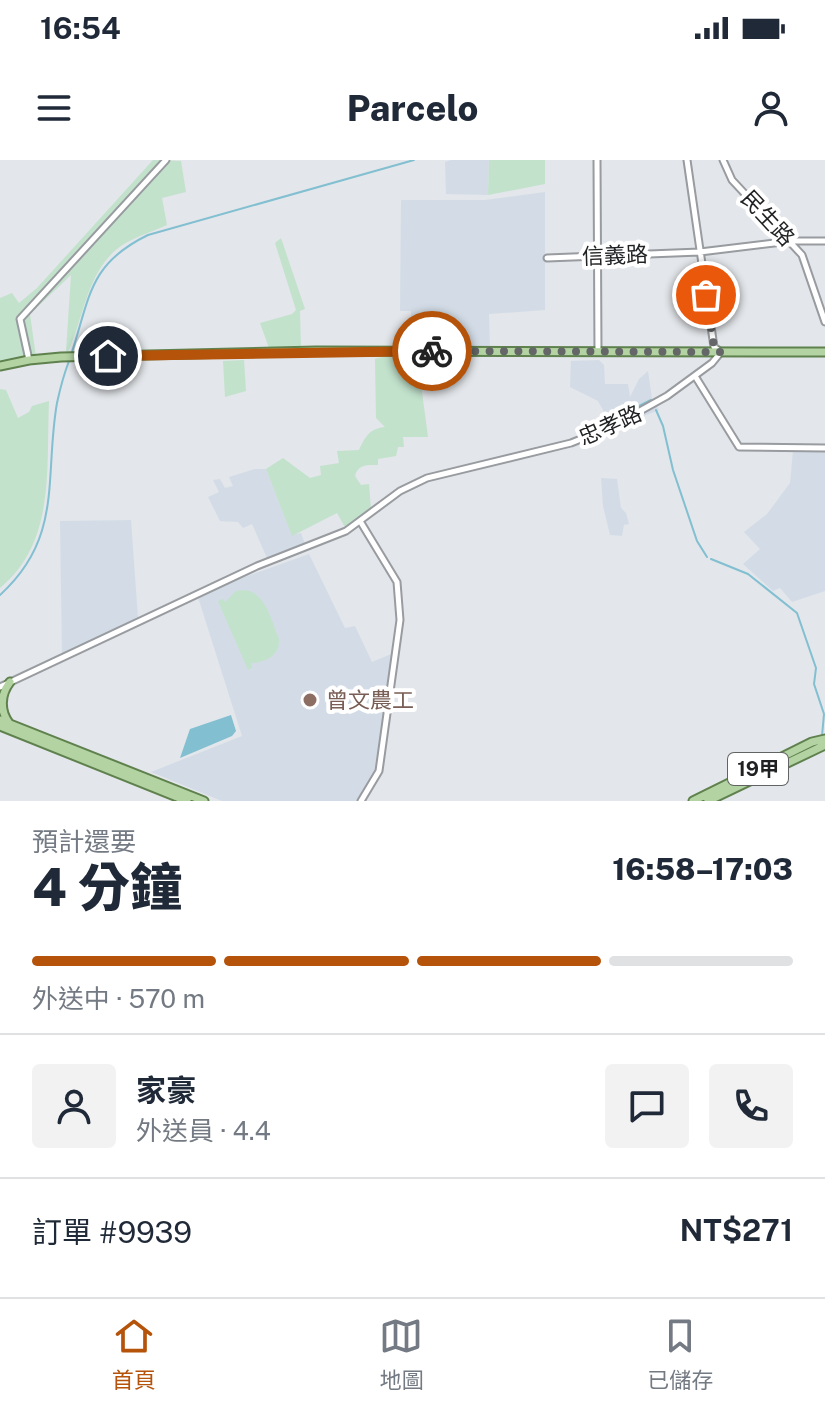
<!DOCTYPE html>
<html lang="zh-TW">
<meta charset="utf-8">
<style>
:root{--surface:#fff;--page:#f2f2f3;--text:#1f2937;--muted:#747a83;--line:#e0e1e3;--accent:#b45309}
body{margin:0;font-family:"Public Sans","Noto Sans TC",sans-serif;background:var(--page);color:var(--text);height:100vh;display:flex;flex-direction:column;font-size:30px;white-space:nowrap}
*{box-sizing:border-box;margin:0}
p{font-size:26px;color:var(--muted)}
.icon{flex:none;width:44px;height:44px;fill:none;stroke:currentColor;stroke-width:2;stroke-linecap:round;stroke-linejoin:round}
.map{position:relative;height:641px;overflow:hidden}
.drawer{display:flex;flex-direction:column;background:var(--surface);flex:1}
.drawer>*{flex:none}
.pin{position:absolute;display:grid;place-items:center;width:68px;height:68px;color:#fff;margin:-34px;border:4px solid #fff;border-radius:50%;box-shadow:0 2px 8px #0007}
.courier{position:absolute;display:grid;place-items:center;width:80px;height:80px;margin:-40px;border:6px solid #b45309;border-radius:50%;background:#fff;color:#222;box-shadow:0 2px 10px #0007}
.head em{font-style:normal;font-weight:800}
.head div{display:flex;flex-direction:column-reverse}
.head{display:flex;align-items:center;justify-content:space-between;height:136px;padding:0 32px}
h1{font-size:52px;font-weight:800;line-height:60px}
.bar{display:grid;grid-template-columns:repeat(4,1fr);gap:12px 8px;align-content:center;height:96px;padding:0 32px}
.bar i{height:10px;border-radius:6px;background:var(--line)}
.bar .selected{background:var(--accent)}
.bar p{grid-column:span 4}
.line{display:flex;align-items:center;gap:20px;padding:0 32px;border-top:2px solid var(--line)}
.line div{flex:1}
.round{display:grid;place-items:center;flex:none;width:84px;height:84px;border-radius:8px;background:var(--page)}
.status{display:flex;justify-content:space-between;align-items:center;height:56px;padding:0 40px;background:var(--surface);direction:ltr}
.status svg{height:22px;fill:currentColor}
header{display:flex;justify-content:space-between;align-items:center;height:104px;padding:0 32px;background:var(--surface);font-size:36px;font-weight:800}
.tab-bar{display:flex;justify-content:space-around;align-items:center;height:112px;border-top:2px solid var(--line);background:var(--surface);font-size:22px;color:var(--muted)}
.tab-bar a{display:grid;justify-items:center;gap:4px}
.tab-bar .selected{color:var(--accent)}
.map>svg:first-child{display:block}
.built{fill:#d3dce6}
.green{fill:#c2e2cc}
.water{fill:#81bfd1}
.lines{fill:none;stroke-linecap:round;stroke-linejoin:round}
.stream{stroke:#81bfd1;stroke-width:2}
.minor-casing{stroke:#989b9f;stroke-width:9}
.major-casing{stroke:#5e814d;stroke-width:11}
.minor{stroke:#fff;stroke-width:5}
.major{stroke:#b3d3a2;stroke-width:7}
.done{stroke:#646668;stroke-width:8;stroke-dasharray:0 14.4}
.route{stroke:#b45309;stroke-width:10}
.education-dot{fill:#8d6e63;stroke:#fff;stroke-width:3}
.labels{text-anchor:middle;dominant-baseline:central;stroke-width:8;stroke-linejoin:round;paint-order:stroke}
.shield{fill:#fff;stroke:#626464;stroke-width:2}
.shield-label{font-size:20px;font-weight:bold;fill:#1f2122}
.street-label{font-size:22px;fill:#1f2122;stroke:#fff}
.education-label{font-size:22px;fill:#785e54;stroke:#fff;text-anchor:start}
</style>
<div class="status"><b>16:54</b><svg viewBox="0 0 49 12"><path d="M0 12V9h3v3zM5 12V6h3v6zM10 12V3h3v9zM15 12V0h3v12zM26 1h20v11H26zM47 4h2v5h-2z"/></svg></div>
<header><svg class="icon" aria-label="menu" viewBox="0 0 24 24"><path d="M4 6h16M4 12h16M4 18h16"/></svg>Parcelo<svg class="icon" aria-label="person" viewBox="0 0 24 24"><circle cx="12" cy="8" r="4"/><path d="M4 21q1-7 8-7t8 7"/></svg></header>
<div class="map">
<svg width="825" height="641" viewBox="0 0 825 641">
<rect width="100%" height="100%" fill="#e3e6ea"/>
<path class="built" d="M451,0H489L488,35L446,34L445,2Z
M545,32V150L489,154L490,188L412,186L411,151H400L401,40H485Z
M599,200L604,205L605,224H628L630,237L639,219L648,211L652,239L659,250L613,268L598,241L570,227L571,201Z
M793,291L825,292V431L792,442L780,428L773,431L743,404L760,389L744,372L767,354L790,323Z
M255,309H266L292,375L301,373L305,384L267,398L252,364L243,368L238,362L220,361L208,337L219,332L213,320L220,319L225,328L233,326L229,317Z
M601,318L617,319L621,348L626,353L629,364L624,365L622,376L610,375L603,346Z
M131,360L138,458L62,494L60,361Z
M309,394L345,468L355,466L372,502L396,492L379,607L360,641H222L151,612L242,576L197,434Z"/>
<path class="green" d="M153,0L181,1L186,32L162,38L167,65C152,72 134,77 121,86C87,110 84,157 68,192L66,191L71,115L30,154L37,204L0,209V138L12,133L19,143L37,128Z
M489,0H545V24L488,35Z
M281,78L305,149L300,151L301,188H269L260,163L292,154L296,150L275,83Z
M416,187L428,277H403L404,287H398L396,296L378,299V305C367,305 358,304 355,316L361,325L369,324L371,349L346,369L337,353L292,376L266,309L283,298L310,318L321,315L320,306L339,303L337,291L359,290C365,277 370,268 385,267L376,258L375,199Z
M244,200L246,231L225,237L223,201Z
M0,229L6,230L18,258L29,252L32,246L49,241C46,308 56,382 0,428Z
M243,430C266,431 271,460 279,479C280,495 266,503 251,503L252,508L248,510L218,441L223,439L225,442L236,431Z"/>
<path class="water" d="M231,555L236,571L232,576L180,598L190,569Z"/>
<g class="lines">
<path class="stream" d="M71,195C90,138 88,104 148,75L414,0
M656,250L663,266L673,310L697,381L707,397
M615,258L651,240L652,243
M711,399L748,414L797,453L816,508L814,524L824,554L822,576
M0,435C64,377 44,316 57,243C60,229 64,214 69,201"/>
<defs>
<path id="minor" d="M597,0L598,191
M723,0L732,20L802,95L825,162
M547,98L700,92L791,81H825
M29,200L20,159L166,0
M695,216L739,287L825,288
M360,361L397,422L400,460L379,611L361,641
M0,527L257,406L346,371L400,331L427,318L571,283L611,267L667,236L712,203L721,192L714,187L687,0"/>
<path id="major" d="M0,206L29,200L61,197L316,191L825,192
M0,560L204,641
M9,563C0,551 0,535 10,522
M0,566L187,641
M693,641L812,582L825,579
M708,641L825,585"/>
</defs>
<use href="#minor" class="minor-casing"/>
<use href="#major" class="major-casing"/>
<use href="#minor" class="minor"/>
<use href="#major" class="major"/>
</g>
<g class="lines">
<path class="done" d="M432,191L721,192L714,187L706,135"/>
<path class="route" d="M108,196L432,191"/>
</g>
<circle class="education-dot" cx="310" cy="540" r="8"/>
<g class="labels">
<rect class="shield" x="728" y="593" width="60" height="32" rx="6"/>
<g class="shield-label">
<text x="758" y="609">19甲</text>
</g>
<g class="street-label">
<text transform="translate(768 58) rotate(47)">民生路</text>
<text transform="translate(615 95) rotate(-2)">信義路</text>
<text transform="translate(610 265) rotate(-24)">忠孝路</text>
</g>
<g class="education-label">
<text x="326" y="540">曾文農工</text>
</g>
</g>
</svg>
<div class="pin" style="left:706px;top:135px;background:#ea580c"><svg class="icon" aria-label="bag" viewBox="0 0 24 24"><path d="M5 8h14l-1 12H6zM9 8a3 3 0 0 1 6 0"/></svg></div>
<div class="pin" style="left:108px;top:196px;background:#1f2937"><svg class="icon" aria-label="home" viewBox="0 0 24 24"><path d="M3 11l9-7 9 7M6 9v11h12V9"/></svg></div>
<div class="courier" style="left:432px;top:191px"><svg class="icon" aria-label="bike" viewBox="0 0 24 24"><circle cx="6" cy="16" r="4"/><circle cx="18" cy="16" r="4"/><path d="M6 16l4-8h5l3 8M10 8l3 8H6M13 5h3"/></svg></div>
</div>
<section class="drawer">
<div class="head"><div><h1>4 分鐘</h1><p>預計還要</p></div><em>16:58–17:03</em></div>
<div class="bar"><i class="selected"></i><i class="selected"></i><i class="selected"></i><i></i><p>外送中 · 570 m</p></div>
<div class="line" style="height:144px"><a class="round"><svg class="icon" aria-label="person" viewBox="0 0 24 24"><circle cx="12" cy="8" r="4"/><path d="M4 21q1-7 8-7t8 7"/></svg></a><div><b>家豪</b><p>外送員 · 4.4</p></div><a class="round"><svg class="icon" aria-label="chat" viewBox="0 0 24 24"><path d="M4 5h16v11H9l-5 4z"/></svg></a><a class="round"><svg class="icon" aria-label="phone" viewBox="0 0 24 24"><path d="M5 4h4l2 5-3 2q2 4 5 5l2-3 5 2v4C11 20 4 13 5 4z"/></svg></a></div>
<div class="line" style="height:104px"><div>訂單 #9939</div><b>NT$271</b></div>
</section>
<nav class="tab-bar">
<a class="selected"><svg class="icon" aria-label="home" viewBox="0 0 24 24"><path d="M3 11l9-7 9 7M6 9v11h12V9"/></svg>首頁</a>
<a><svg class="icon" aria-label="map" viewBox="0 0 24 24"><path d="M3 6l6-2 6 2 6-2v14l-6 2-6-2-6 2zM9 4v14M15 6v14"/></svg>地圖</a>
<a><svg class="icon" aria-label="saved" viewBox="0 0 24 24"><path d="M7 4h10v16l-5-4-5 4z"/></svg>已儲存</a>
</nav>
